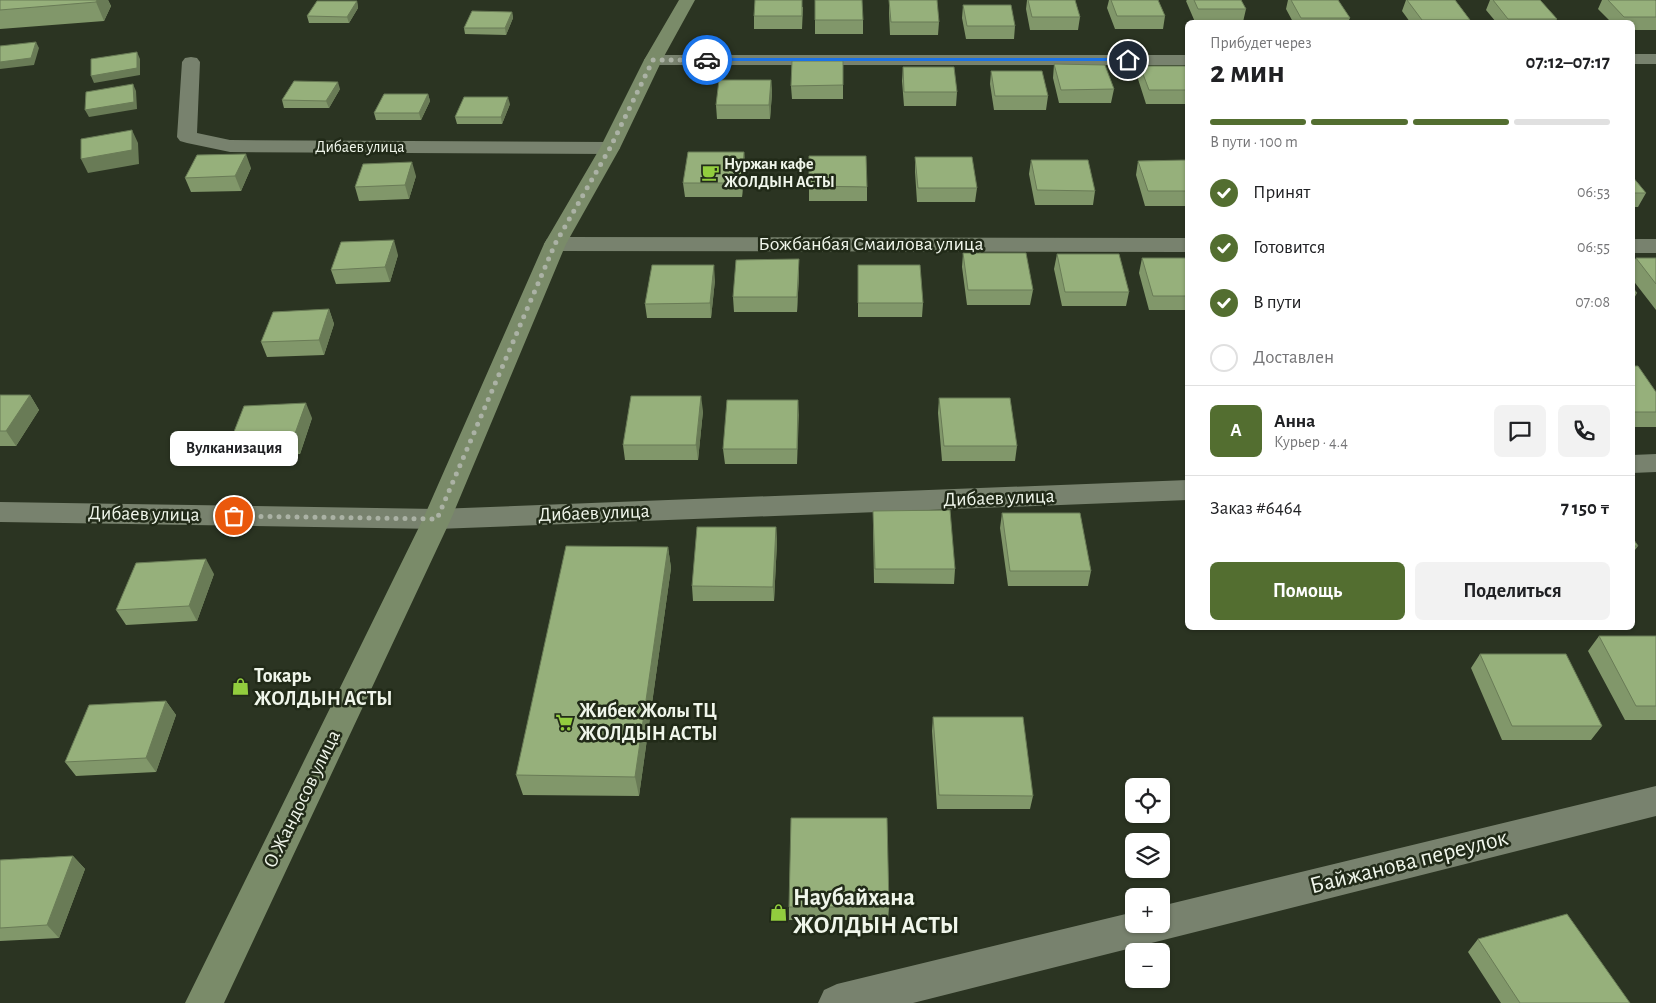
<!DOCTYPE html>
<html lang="ru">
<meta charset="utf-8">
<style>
:root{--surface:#fff;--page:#f2f2f2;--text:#202124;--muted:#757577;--line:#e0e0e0;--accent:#536e30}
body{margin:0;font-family:"Alegreya Sans",sans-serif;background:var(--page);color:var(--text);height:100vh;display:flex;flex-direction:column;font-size:19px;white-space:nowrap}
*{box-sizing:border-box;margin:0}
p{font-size:16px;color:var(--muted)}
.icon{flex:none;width:28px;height:28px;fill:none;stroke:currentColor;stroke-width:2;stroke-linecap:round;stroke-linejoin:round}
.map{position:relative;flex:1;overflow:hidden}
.sheet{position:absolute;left:1185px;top:20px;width:450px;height:610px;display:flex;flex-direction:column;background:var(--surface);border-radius:8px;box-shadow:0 1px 4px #0004}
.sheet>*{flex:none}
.controls{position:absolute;left:1125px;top:778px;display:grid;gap:10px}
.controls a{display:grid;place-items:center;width:45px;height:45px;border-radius:8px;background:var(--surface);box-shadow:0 1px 4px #0004;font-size:25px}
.pin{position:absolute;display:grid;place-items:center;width:42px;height:42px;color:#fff;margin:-21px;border:2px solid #fff;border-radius:50%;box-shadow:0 1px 5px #0007}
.courier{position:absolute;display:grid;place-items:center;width:50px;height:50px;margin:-25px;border:4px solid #1a73e8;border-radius:50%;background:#fff;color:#222;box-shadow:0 1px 6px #0007}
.bubble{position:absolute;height:35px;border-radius:8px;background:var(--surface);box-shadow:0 1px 4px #0004;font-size:16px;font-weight:700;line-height:35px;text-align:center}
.headline em{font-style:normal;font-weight:700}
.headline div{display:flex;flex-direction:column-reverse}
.headline{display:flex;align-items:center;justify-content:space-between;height:85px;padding:0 25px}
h1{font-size:32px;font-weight:700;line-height:38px}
.bar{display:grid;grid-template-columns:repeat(4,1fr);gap:8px 5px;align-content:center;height:60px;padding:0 25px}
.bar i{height:6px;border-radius:4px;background:var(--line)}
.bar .current{background:var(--accent)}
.bar p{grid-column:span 4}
.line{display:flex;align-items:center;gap:12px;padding:0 25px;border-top:1px solid var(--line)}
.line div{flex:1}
.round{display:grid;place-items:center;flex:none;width:52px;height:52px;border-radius:8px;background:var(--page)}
ol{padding:0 25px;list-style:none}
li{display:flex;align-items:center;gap:15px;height:55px}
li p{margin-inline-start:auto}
li .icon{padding:5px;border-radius:50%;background:var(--accent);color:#fff;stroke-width:4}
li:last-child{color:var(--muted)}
li i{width:28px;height:28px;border:2px solid var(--line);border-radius:50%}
.primary-button{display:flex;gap:10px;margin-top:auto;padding:10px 25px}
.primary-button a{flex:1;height:58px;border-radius:8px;background:var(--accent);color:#fff;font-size:20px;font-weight:700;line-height:58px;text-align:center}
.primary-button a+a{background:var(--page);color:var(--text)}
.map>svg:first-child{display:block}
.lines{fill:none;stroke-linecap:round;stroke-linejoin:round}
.minor{fill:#78826e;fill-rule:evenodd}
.secondary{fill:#7a8b69;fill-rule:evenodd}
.wall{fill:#81976a}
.shaded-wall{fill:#697b56}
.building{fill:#96b07b;stroke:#697b56}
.route{fill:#1a73e8}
.done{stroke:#abb2a5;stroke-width:5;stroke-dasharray:0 9}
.labels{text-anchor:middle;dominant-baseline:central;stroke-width:5;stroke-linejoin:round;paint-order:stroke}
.far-street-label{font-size:16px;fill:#f0f6eb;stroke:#212a18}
.far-poi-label{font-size:16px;font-weight:bold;fill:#f0f6eb;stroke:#212a18;text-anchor:start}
.street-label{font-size:20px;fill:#f0f6eb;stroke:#212a18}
.poi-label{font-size:20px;font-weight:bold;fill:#f0f6eb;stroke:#212a18;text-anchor:start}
.near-street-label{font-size:24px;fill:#f0f6eb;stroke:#212a18}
.near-poi-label{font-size:24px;font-weight:bold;fill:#f0f6eb;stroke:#212a18;text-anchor:start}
</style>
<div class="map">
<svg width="1656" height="1003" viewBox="0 0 1656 1003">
<rect width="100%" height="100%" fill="#2b3422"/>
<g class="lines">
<path class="minor" d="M1632,54H1656V64H1632Z
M653,55H1188V65H653L647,64L644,60L647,56Z
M191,57L197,58L200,62L197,133L230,140L610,142L617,144L620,148L617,152L610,154L230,152L187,143L180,141L177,137L182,62L185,58Z
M555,237L1188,238V252L555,251L547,249L544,244L547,239Z
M1632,239H1656V253H1632Z
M1656,454V472L1632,473V455Z
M1188,480V500L437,529L0,522V502L437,509Z
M1656,786V816L913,1003H818L824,990L837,984L1134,912V924H1161V906Z"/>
<path class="secondary" d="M679,0H695L662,60L620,148L566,244L451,519L224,1003H185L423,519L544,244L600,148L644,60Z"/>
</g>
<path class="wall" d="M0,0H108L111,6L104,21L0,29Z
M815,0L863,20V34H815Z
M889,0L939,22L938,35H890L889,13Z
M1027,0H1075L1080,17L1078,30H1030L1026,9Z
M1109,0H1158L1165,16L1163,29H1115L1107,8Z
M1187,0H1241L1246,9L1243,22H1195L1186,1Z
M1288,0H1338L1350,18L1348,22H1293L1286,9Z
M1406,0H1455L1470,20L1469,22H1410L1402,11Z
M1490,0H1540L1557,19L1555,22H1496L1486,10Z
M1602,0H1655L1656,1V30H1632V22H1611L1598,9Z
M357,1L358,8L349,23H309L307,16Z
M963,5L1015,26L1014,39H966L962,18Z
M803,7L802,29H754V16Z
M512,12L513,18L506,35L465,34L464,28Z
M843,61V99H792L791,86Z
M1054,64L1114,89L1111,103H1059L1053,78Z
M1140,66H1188V104H1146L1138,79Z
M903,67L957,92L956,106H904L902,81Z
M991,71L1048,96L1046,110H994L990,84Z
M771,80L772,93L770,119H717L716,105Z
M340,89L329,108H284L282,100Z
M428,94L430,101L421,120H376L374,113Z
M510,104L502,124H457L455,117Z
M744,152L745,167L742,197H685L683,183Z
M915,157L977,188L975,202H917L915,172Z
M1031,160L1095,191L1093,205H1035L1029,174Z
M1188,160V206H1145L1136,175L1138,161Z
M251,168L241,191L191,192L185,178Z
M416,176L409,199L359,201L355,187Z
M1632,176L1646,193L1638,207H1632Z
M809,186L867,187V201H809Z
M963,253L1033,290L1030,305H967L962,267Z
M1057,254L1129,292L1126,306H1062L1054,269Z
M398,255L390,282L336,284L331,270Z
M1142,258H1188V310H1149L1139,273Z
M1636,258H1656V310L1632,279V264Z
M799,259V274L797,312H734L733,297Z
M858,265L923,303L922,317H858Z
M715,280L711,318H647L645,304Z
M1632,287L1637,293L1632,302Z
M329,309L334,324L324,355L267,357L261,342Z
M1632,366L1656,412V427H1632Z
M0,395H30L39,410L16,446H0Z
M939,398L1017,446L1015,461H942L938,413Z
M798,400L797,464H725L723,449Z
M703,411L698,460H625L623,445Z
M312,418L300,454L237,457L230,442Z
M873,511L955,569L954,584L874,583L873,526Z
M1002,513L1091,571L1088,586H1008L1000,528Z
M776,527L777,542L774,601H693L692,586Z
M1632,537L1638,546L1632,554Z
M668,547L671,568L639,796L523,795L516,775Z
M214,574L197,621L126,625L116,610Z
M1599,636H1656V720H1625L1588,651Z
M1480,654L1602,726L1591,740H1502L1471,668Z
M166,701L176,715L156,772L76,776L65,762Z
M933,717L1033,796L1030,809H937L932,731Z
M73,856L85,869L59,938L0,941V860Z
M789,907H889L888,920H789Z
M1478,939L1630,1003H1501L1468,952Z"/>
<path class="shaded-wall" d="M97,0H108L111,6L104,21L96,2Z
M357,1L358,8L349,23L347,17Z
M512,12L513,18L506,35L505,28Z
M36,42L39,48L34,65L0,69V62Z
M137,52L140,59V75L94,83L91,76Z
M771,80L772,93L770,119L769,105Z
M338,82L340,89L329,108L326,101Z
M133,84L136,91L137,109L89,117L85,110Z
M428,94L430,101L421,120L419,113Z
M508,97L510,104L502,124L501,117Z
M132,130L138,143L139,164L88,173L81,159Z
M744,152L745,167L742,197V183Z
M246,154L251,168L241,191L235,176Z
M412,162L416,176L409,199L405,185Z
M394,240L398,255L390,282L385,267Z
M799,259V274L797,312V297Z
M714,265L715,280L711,318L710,303Z
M329,309L334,324L324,355L319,340Z
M30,395L39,410L16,446L6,431Z
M701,396L703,411L698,460L696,445Z
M798,400L799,415L797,464V449Z
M306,403L312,418L300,454L293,439Z
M776,527L777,542L774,601L773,587Z
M668,547L671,568L639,796L635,777Z
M206,559L214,574L197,621L189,606Z
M166,701L176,715L156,772L146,758Z
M73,856L85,869L59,938L47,925Z"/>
<path class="building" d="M0,0H97L96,2L0,10Z
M755,0H802V16H754Z
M815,0H862L863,20H815Z
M889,0H937L939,22H891Z
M1028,0H1075L1080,17H1032Z
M1111,0H1158L1165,16H1117Z
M1194,0H1241L1246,9H1198Z
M1291,0H1338L1350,18H1301Z
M1407,0H1455L1470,20H1422Z
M1493,0H1540L1557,19H1508Z
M1608,0H1655L1656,1V17H1624Z
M317,1H357L347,17L307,16Z
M963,5H1011L1015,26H967Z
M472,11L512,12L505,28H464Z
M36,42L31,58L0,62V46Z
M137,52V68L91,76V59Z
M792,61H843V85L791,86Z
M1054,64L1105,65L1114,89L1061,90Z
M1140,66H1188V90H1149Z
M903,67H954L957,92H904Z
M991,71H1042L1048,96H995Z
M719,80H771L769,105H716Z
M294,81L338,82L326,101L282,100Z
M133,84L134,102L85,110L86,92Z
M384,94H428L419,113H374Z
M464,97H508L501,117H455Z
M132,130V150L81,159V139Z
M688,152H744L742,183H683Z
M246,154L235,176L185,178L197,155Z
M809,156H866L867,187L809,186Z
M915,157H972L977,188H918Z
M1031,160H1088L1095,191L1037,190Z
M1188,160V191H1148L1138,161Z
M412,162L405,185L355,187L363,164Z
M1632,176L1646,193H1632Z
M394,240L385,267L331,270L341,242Z
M963,253H1026L1033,290H968Z
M1057,254H1119L1129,292H1065Z
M1142,258H1188V296H1153Z
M1636,258H1656V284Z
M799,259L797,297H733L736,260Z
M652,265H714L710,303L645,304Z
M858,265H920L923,303H858Z
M1632,287L1637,293H1632Z
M329,309L319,340L261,342L273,312Z
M1632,366H1638L1656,392V412H1632Z
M0,395H30L6,431H0Z
M631,396H701L696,445H623Z
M939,398H1010L1017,446H944Z
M727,400H798L797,449H723Z
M306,403L293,439L230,442L244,406Z
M950,510L955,569H875L873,511Z
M1002,513H1080L1091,571H1010Z
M697,527H776L773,587L692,586Z
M1632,537L1638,546H1632Z
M566,546L668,547L635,777L516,775Z
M206,559L189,606L116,610L136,563Z
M1599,636H1656V706H1636Z
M1480,654H1566L1602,726H1512Z
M166,701L146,758L65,762L89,705Z
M933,717H1023L1033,796L939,795Z
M791,818H887L889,907H789Z
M73,856L47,925L0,928V860Z
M1567,914L1630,1003H1520L1478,939Z"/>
<path class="route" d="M707,58H1128L1131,60L1128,61H705Z"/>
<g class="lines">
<path class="done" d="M234,516L437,519L555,244L610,148L653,60H707"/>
</g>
<defs>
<symbol id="cafe-bare" viewBox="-9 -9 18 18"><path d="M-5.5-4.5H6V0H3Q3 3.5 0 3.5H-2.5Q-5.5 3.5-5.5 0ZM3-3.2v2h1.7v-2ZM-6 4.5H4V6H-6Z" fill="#92cd3e" stroke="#212a18" stroke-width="2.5" paint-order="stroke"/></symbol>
<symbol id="shop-bare" viewBox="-9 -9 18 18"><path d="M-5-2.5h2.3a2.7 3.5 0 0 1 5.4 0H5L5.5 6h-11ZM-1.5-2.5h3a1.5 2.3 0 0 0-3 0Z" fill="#92cd3e" stroke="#212a18" stroke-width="2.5" paint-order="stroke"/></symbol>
<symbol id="supermarket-bare" viewBox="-9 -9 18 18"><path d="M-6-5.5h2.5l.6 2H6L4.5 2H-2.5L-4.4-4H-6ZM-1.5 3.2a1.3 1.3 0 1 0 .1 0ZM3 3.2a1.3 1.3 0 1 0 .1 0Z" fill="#92cd3e" stroke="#212a18" stroke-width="2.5" paint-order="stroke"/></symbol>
</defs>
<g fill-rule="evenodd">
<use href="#cafe-bare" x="698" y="160" width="25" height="25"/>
<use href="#shop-bare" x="228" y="674" width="25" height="25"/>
<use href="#supermarket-bare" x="552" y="710" width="25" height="25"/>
<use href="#shop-bare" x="766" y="900" width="25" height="25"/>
</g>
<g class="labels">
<g class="far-street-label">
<text x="360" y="147">Дибаев улица</text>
</g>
<g class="far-poi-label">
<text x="724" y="164">Нуржан кафе<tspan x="724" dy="18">ЖОЛДЫН АСТЫ</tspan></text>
</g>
<g class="street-label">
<text x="871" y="244">Божбанбая Смаилова улица</text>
<text transform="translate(999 498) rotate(-2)">Дибаев улица</text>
<text transform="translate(594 513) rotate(-2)">Дибаев улица</text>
<text transform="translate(144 514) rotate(1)">Дибаев улица</text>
<text transform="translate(302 799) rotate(-64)">О.Жандосов улица</text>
</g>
<g class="poi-label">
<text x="254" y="676">Токарь<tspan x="254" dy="23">ЖОЛДЫН АСТЫ</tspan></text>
<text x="579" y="711">Жибек Жолы ТЦ<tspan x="579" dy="23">ЖОЛДЫН АСТЫ</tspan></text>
</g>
<g class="near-street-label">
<text transform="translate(1409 862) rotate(-14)">Байжанова переулок</text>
</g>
<g class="near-poi-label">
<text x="793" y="898">Наубайхана<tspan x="793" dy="28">ЖОЛДЫН АСТЫ</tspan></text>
</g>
</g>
</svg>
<div class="controls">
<a><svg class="icon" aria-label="locate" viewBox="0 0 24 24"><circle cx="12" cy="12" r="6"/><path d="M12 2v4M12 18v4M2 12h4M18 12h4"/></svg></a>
<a><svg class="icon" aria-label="layers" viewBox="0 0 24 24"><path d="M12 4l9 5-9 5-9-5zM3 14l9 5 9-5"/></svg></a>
<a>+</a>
<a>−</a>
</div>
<div class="pin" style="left:234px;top:516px;background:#ea580c"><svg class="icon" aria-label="bag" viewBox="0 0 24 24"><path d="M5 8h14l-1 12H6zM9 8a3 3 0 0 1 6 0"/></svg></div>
<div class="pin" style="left:1128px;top:60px;background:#1f2937"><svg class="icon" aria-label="home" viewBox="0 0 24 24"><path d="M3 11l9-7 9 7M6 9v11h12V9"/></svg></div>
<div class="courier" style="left:707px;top:60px"><svg class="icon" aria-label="car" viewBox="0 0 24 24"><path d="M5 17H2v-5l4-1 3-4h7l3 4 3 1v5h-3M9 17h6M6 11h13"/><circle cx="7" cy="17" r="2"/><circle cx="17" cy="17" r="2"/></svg></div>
<div class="bubble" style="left:170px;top:431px;width:128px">Вулканизация</div>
<section class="sheet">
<div class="headline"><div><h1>2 мин</h1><p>Прибудет через</p></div><em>07:12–07:17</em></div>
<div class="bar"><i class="current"></i><i class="current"></i><i class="current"></i><i></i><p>В пути · 100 m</p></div>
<ol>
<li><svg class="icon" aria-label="check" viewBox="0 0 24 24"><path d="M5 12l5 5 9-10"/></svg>Принят<p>06:53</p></li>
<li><svg class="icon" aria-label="check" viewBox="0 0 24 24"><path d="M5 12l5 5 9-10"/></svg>Готовится<p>06:55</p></li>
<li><svg class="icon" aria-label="check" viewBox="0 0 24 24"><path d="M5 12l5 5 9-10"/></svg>В пути<p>07:08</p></li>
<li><i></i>Доставлен</li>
</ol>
<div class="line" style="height:90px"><b class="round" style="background:var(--accent);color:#fff">А</b><div><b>Анна</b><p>Курьер · 4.4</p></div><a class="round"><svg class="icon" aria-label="chat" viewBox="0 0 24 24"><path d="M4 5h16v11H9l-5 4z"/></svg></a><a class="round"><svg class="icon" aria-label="phone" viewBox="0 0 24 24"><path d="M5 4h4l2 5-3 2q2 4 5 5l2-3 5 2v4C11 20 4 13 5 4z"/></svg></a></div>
<div class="line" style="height:65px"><div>Заказ #6464</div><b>7 150 ₸</b></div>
<div class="primary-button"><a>Помощь</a><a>Поделиться</a></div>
</section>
</div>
